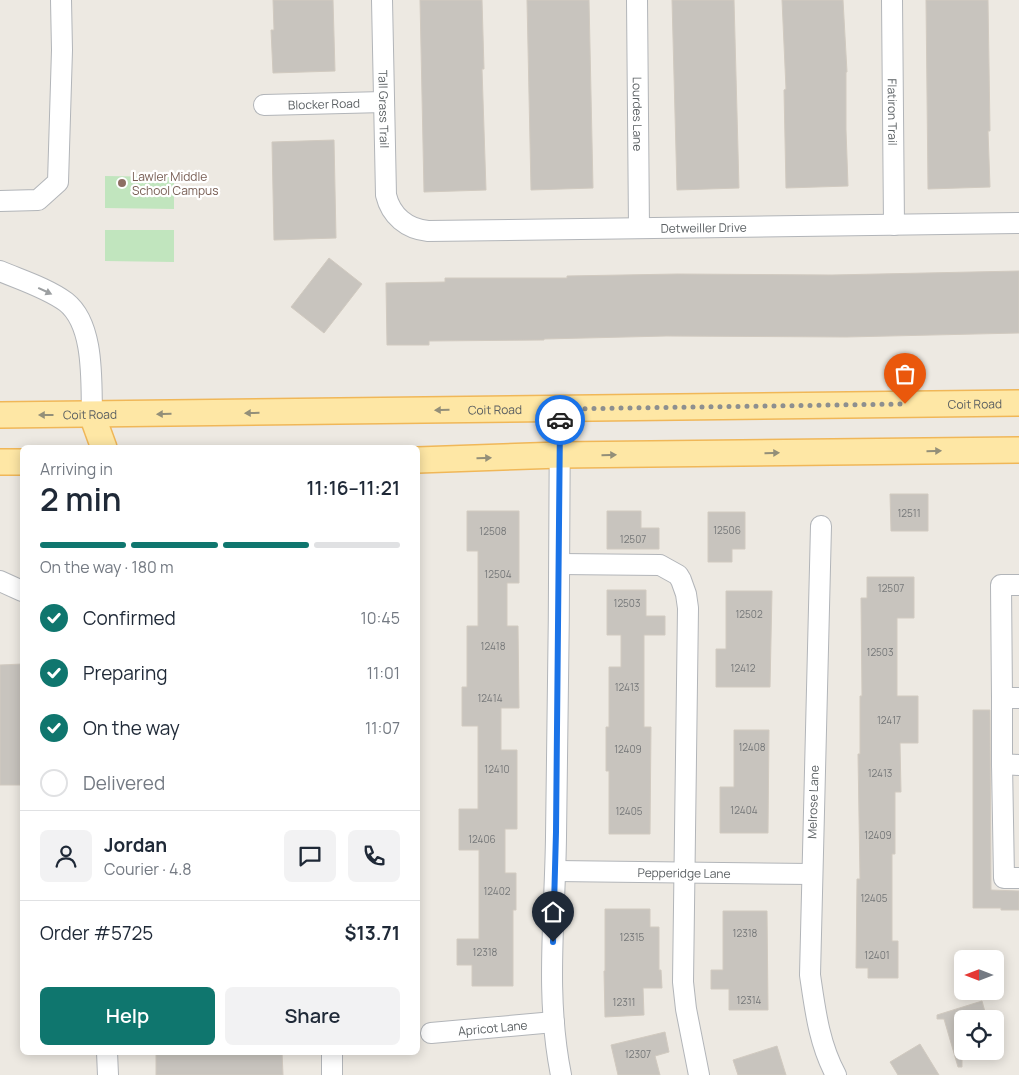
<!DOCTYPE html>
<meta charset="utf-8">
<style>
:root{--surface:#fff;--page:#f2f2f3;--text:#1f2937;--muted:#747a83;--line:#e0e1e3;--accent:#0f766e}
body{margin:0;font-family:Manrope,sans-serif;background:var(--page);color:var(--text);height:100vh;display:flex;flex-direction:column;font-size:19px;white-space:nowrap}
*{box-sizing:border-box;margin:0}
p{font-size:16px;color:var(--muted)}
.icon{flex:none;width:28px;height:28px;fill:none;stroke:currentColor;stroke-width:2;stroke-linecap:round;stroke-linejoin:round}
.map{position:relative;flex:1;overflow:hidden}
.sheet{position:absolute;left:20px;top:445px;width:400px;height:610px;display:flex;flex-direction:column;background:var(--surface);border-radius:8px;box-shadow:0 2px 12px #0003}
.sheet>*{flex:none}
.needle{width:32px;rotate:270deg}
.controls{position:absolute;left:954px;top:950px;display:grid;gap:10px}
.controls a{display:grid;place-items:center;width:50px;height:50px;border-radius:8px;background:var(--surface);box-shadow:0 2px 12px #0003;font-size:25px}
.pin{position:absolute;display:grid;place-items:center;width:42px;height:42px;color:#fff;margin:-51px -21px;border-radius:50% 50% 50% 0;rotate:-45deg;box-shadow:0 0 5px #0007}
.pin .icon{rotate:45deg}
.courier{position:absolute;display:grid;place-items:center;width:50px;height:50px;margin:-25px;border:4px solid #1a73e8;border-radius:50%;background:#fff;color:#222;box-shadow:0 1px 6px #0007}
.overview em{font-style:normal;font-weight:600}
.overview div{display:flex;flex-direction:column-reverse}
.overview{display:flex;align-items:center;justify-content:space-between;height:85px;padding:0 20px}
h1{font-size:32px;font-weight:600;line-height:38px}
.bar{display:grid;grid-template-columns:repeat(4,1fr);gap:8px 5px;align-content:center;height:60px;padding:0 20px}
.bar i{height:6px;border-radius:4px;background:var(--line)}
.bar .active{background:var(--accent)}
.bar p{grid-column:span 4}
.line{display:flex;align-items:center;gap:12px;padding:0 20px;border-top:1px solid var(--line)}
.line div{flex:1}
.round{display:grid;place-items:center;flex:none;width:52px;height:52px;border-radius:8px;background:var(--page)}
ol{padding:0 20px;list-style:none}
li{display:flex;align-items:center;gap:15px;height:55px}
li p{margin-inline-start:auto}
li .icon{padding:5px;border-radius:50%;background:var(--accent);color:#fff;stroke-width:4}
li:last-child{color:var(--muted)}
li i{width:28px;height:28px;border:2px solid var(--line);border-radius:50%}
.button{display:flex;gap:10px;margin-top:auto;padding:10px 20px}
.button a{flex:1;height:58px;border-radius:8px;background:var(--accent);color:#fff;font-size:20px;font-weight:600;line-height:58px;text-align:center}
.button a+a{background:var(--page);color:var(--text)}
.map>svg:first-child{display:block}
.green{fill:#c1e5be}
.building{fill:#c8c4be;stroke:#d1cac0}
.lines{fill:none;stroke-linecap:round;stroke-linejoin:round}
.minor-casing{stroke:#b2b5b9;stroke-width:22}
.major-casing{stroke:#f0b758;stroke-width:28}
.minor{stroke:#fff;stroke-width:20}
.major{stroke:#fee7a5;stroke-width:25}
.oneway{fill:#9c9fa1}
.oneway2{fill:#938f79}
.done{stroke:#8d8f8f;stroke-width:5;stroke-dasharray:0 9}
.route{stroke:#1a73e8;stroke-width:6}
.education-dot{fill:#8d6e63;stroke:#fff;stroke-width:2}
.labels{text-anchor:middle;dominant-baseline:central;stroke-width:4.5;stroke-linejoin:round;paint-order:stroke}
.number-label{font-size:10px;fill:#767879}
.street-label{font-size:12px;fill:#5a5f62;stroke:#fff}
.education-label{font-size:12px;fill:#785e54;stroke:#fff;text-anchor:start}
</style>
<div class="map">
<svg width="1019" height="1075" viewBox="0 0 1019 1075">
<rect width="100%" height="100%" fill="#ede9e2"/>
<path class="green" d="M105,176L174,177V209L105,208Z
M105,230H174V262L105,261Z"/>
<path class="building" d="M273,0H333L335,71L273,73L271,30H274Z
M420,0H482L484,69H482L486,190L424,192Z
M527,0H589L593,188L531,190Z
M672,0H734L739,188L677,190Z
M782,0H843L847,72H846V130L848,186L786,188L784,90L786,89Z
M926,0H988L990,131H988L990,187L928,189Z
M334,140L336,238L274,240L272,142Z
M329,258L362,284L324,333L291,307Z
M1019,271V333L846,337L666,336L544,339V340L429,341V345H387L386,283L445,282V278H567V276L678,274L832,275Z
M890,494H928V531H891Z
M467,511H519V583H507V626H518L519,708H501V750H517V829H505V873H516V910H513V986H472V965H457V939H479V850H459V809H478V726H462V687H467V626H478V551H467Z
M607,511H641V528H659V549H607Z
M708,512H745V549H732V562H708Z
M867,577H914V618H897V696H918V743H900L901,792H895V854H892V941H898V978H868V968H856L857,879H860L858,754H860V696H862L861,598H867Z
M607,590H646V616H665V635H644V727H651L650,834H609V771H606V727H609V667H621V635H607Z
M726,591H772L770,687H716V649H726Z
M22,664V785H0V665Z
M973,710H990L991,890L1019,891V910H1001V908H973Z
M734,730H769L768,833H720V787H734Z
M605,909H650V927H659V970H661L662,988H643L644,1015L605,1017L604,971H605Z
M723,911H767L768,1010H729V989H711V970H723Z
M982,1001L987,1019H962V1067H958L944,1019H937V1015Z
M665,1032L669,1052L655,1056L660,1075H618L611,1045Z
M920,1044L939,1075H898L890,1062Z
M777,1046L786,1075H738L733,1060Z
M156,1052H282L283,1075H156Z"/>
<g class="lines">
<defs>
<g id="minor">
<path id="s1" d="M382,0L386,195C391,216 407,229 428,231L1019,223"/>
<path id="s2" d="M637,0L639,228"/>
<path id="s3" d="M892,0L894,225"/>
<path id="s4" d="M264,105L384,102"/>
<path d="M0,201L38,200L58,182L62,50L61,0"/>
<path d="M0,271C21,280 47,288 66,302C95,325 91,382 92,415"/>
<path d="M560,409C560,552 558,694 556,837C555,918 545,995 561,1075"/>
<path d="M821,526L810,975C815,1009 819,1044 836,1075"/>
<path d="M560,564L660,565L678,575L681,580L686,594L688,608L683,982L686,1009L699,1075"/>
<path d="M0,581L22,591"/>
<path d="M1019,585H1001L1002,698H1019"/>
<path d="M1002,698V764L1019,765"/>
<path d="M1002,764L1004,878H1019"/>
<path id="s5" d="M556,871L811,874"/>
<path id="s6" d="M431,1033L554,1022"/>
<path d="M107,1052L108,1075"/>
<path d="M332,1052V1075"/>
</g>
<g id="major">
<path id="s7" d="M0,415L1019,403"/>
<path d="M92,415L104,448"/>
<path d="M418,460L560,455L1019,450"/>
<path d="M0,462H22"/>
</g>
</defs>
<use href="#minor" class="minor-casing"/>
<use href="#major" class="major-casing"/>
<use href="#minor" class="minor"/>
<use href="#major" class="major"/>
</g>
<defs><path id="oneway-solid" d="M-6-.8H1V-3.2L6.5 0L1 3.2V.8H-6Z" transform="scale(1.25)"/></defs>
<use class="oneway" href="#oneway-solid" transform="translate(45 291) rotate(25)"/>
<g class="oneway2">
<use href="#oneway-solid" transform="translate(442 410) rotate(179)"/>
<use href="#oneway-solid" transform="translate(252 413) rotate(179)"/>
<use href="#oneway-solid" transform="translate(164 414) rotate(179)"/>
<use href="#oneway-solid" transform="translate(46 415) rotate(-180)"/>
<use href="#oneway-solid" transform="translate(934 451) rotate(-1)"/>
<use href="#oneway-solid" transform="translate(772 453) rotate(-1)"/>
<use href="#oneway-solid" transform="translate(609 455) rotate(-1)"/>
<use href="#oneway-solid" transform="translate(484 458) rotate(-2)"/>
</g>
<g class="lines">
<path class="done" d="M560,420V409L905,404"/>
<path class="route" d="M553,942L556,832L560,420"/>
</g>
<circle class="education-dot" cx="122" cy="183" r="5"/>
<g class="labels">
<g class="number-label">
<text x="909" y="513">12511</text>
<text x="727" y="530">12506</text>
<text x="493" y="531">12508</text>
<text x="633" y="539">12507</text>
<text x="498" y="574">12504</text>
<text x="891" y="588">12507</text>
<text x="627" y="603">12503</text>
<text x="749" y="614">12502</text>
<text x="493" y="646">12418</text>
<text x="880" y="652">12503</text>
<text x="743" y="668">12412</text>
<text x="627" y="687">12413</text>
<text x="490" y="698">12414</text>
<text x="889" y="720">12417</text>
<text x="752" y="747">12408</text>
<text x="628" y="749">12409</text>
<text x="497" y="769">12410</text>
<text x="880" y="773">12413</text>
<text x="744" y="810">12404</text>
<text x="629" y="811">12405</text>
<text x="878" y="835">12409</text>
<text x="482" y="839">12406</text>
<text x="497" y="891">12402</text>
<text x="874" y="898">12405</text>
<text x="745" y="933">12318</text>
<text x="632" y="937">12315</text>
<text x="485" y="952">12318</text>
<text x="877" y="955">12401</text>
<text x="749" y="1000">12314</text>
<text x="624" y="1002">12311</text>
<text x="638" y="1054">12307</text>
</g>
<g class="street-label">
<text stroke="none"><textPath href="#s4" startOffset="60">Blocker Road</textPath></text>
<text stroke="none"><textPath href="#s1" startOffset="109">Tall Grass Trail</textPath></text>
<text stroke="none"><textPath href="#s3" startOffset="112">Flatiron Trail</textPath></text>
<text stroke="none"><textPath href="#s2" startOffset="114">Lourdes Lane</textPath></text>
<text stroke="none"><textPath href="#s1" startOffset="530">Detweiller Drive</textPath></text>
<text stroke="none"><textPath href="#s7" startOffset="975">Coit Road</textPath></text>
<text stroke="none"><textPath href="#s7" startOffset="495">Coit Road</textPath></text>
<text stroke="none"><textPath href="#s7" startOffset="90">Coit Road</textPath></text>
<text transform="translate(813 802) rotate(-88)">Melrose Lane</text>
<text stroke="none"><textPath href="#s5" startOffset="128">Pepperidge Lane</textPath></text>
<text stroke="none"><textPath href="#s6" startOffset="62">Apricot Lane</textPath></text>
</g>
<g class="education-label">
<text x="132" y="176">Lawler Middle<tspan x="132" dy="14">School Campus</tspan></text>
</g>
</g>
</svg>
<div class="controls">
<a><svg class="needle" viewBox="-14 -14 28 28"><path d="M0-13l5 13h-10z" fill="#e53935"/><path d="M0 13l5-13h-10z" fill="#747a83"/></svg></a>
<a><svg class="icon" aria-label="locate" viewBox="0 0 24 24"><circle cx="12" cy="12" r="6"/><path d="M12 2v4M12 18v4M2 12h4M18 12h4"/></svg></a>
</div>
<div class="pin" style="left:905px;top:404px;background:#ea580c"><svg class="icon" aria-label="bag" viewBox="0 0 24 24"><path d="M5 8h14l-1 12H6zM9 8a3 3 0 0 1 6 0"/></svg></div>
<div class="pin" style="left:553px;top:942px;background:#1f2937"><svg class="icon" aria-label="home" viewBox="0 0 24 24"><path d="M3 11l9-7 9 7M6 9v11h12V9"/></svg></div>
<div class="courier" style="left:560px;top:420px"><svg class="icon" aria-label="car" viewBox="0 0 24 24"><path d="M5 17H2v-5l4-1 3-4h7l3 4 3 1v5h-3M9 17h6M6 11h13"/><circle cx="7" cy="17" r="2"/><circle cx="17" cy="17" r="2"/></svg></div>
<section class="sheet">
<div class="overview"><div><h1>2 min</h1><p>Arriving in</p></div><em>11:16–11:21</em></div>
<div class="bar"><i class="active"></i><i class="active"></i><i class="active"></i><i></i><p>On the way · 180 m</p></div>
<ol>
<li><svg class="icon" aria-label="check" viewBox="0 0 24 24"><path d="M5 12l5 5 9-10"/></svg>Confirmed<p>10:45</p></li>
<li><svg class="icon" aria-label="check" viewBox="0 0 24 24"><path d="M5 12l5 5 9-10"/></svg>Preparing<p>11:01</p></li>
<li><svg class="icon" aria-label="check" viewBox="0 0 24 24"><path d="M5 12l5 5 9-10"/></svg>On the way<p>11:07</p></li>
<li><i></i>Delivered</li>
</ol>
<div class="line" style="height:90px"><a class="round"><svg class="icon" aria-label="person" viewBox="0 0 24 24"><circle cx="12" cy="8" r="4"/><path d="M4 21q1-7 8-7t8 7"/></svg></a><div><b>Jordan</b><p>Courier · 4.8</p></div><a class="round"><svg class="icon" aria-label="chat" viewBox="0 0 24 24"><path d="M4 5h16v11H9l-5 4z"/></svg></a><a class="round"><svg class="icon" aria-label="phone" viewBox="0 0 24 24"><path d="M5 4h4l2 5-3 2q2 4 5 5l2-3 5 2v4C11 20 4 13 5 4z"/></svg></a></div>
<div class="line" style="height:65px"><div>Order #5725</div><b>$13.71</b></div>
<div class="button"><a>Help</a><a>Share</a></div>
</section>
</div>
